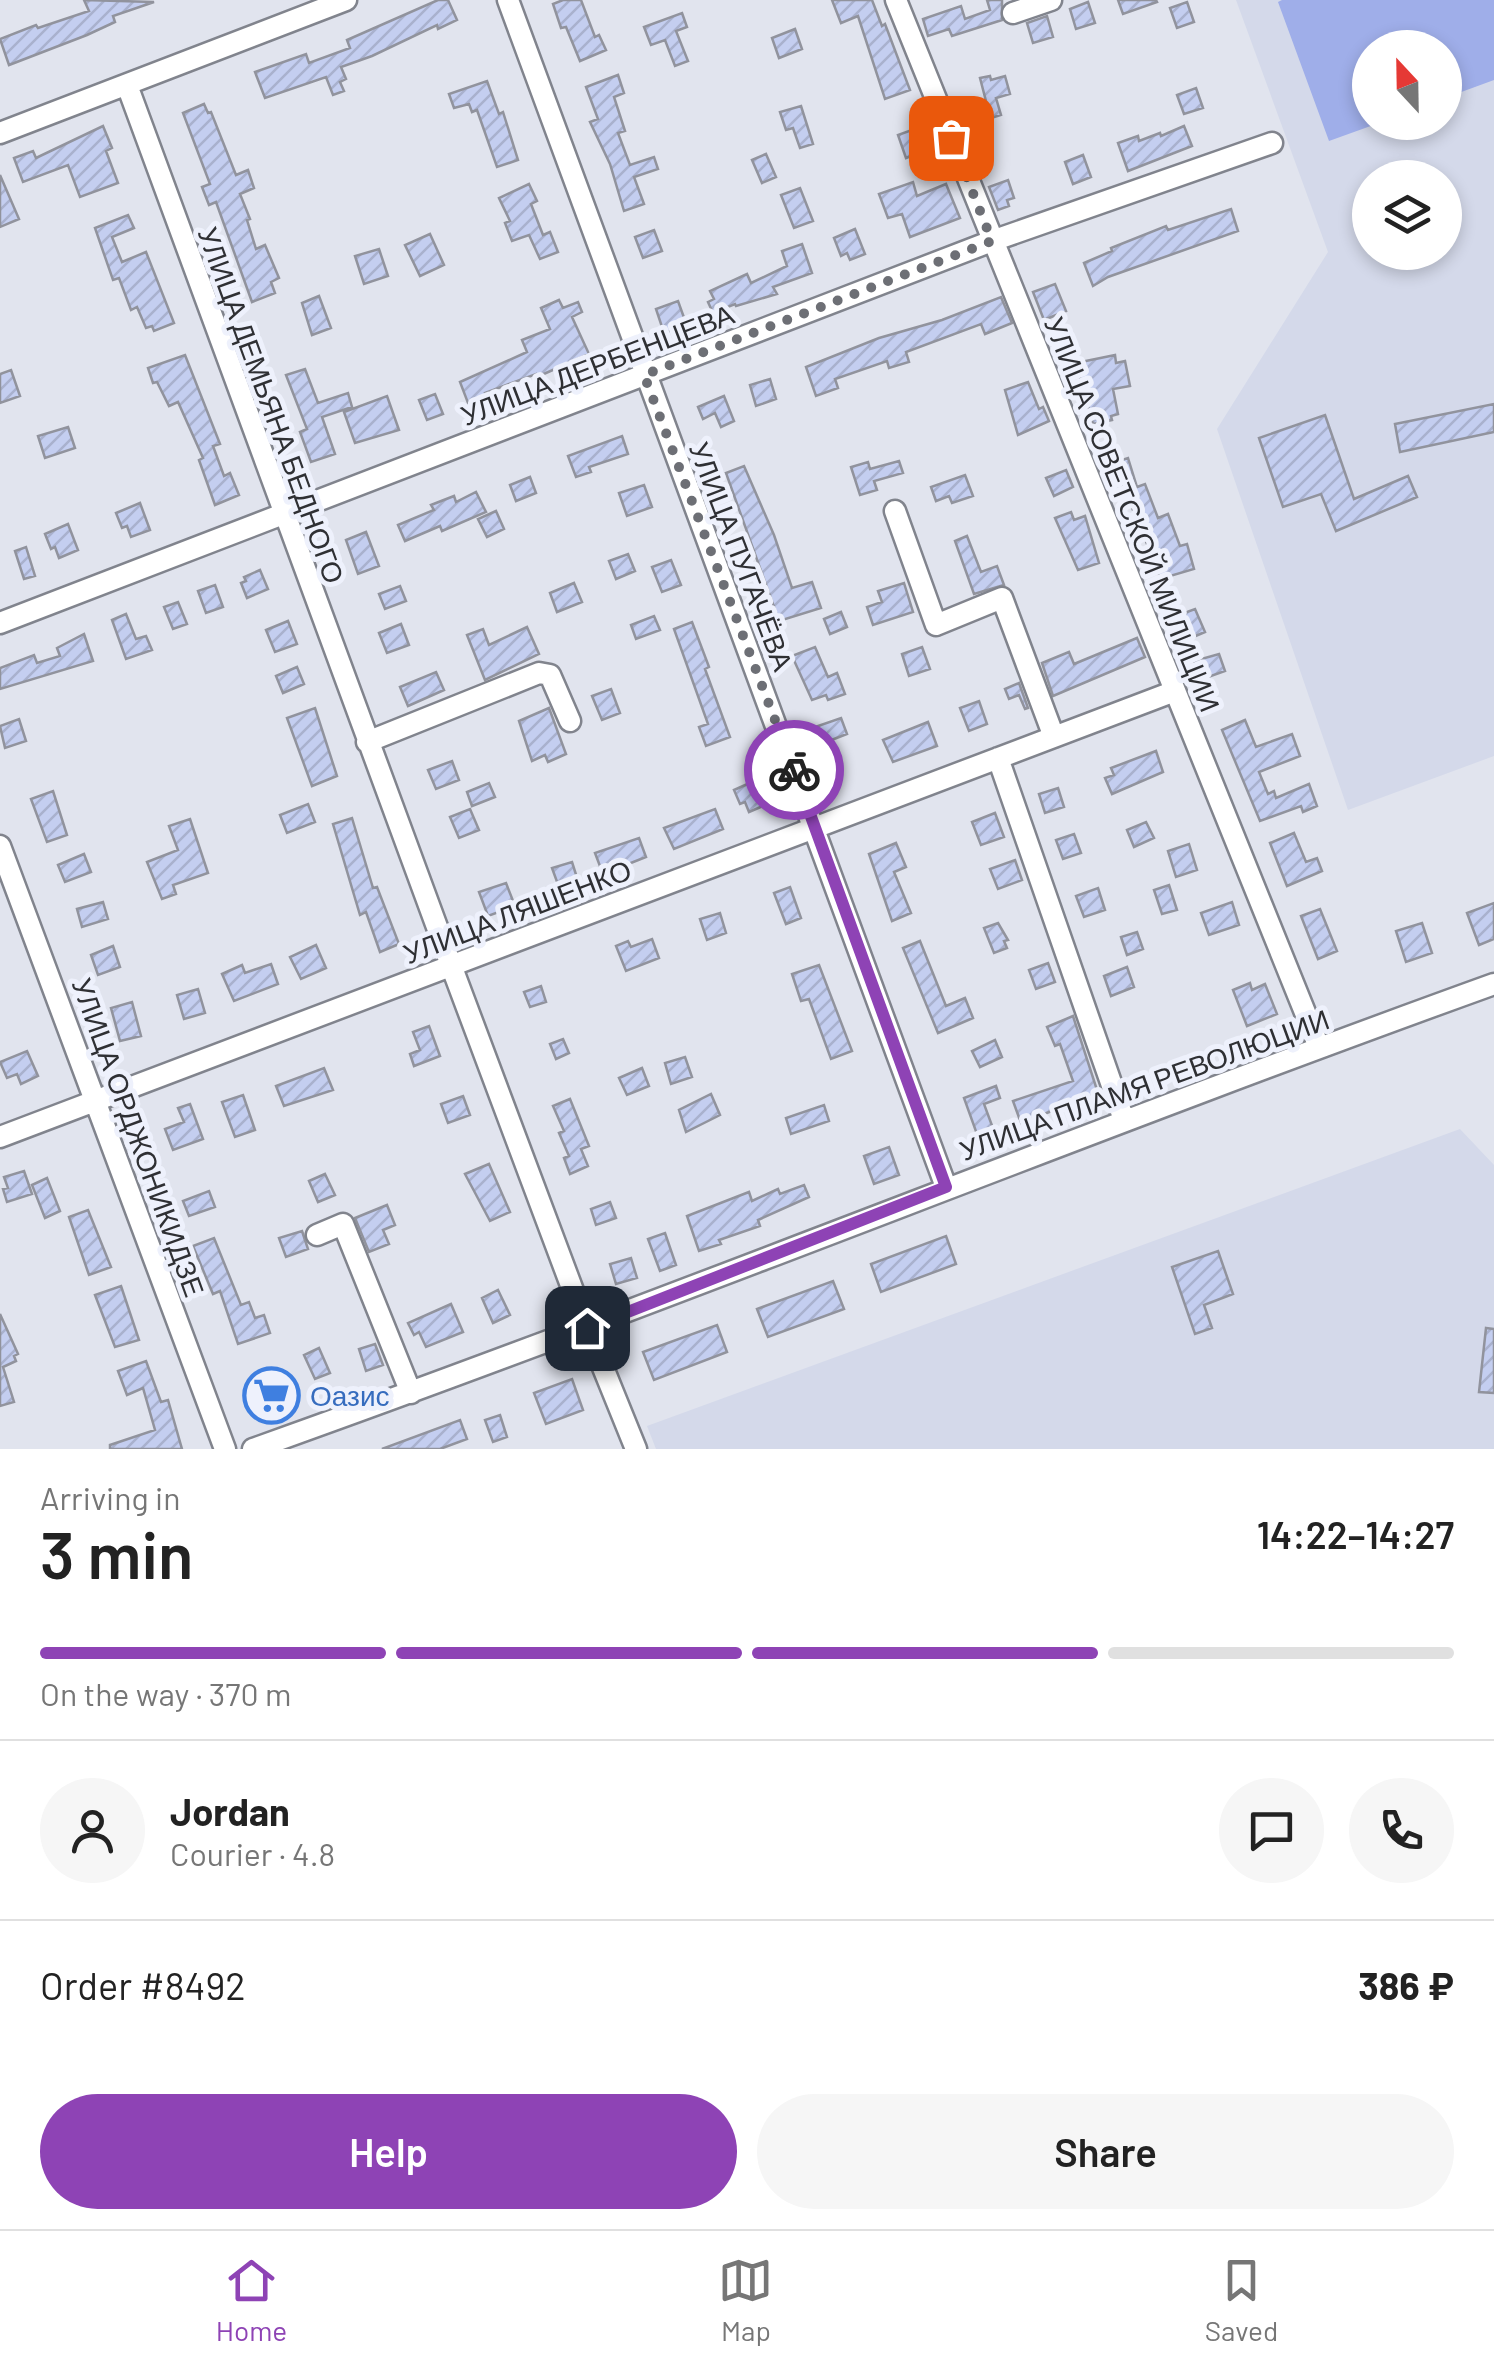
<!DOCTYPE html>
<meta charset="utf-8">
<style>
:root{--surface:#fff;--page:#f6f6f6;--text:#222;--muted:#767676;--line:#e0e0e0;--accent:#8e43b5}
body{margin:0;font-family:Barlow,sans-serif;background:var(--page);color:var(--text);height:100vh;display:flex;flex-direction:column;font-size:38px;white-space:nowrap}
*{box-sizing:border-box;margin:0}
p{font-size:32px;color:var(--muted)}
.icon{flex:none;width:55px;height:55px;fill:none;stroke:currentColor;stroke-width:2;stroke-linecap:round;stroke-linejoin:round}
.map{position:relative;height:1449px;overflow:hidden}
.side{display:flex;flex-direction:column;background:var(--surface);flex:1}
.side>*{flex:none}
.needle{width:65px;rotate:338deg}
.tools{position:absolute;left:1352px;top:30px;display:grid;gap:20px}
.tools a{display:grid;place-items:center;width:110px;height:110px;border-radius:50%;background:var(--surface);box-shadow:0 5px 15px #0003;font-size:50px}
.pin{position:absolute;display:grid;place-items:center;width:85px;height:85px;color:#fff;margin:-42px;border-radius:20px;box-shadow:0 5px 15px #0006}
.courier{position:absolute;display:grid;place-items:center;width:100px;height:100px;margin:-50px;border:8px solid #8e43b5;border-radius:50%;background:#fff;color:#222;box-shadow:0 2px 12px #0007}
.headline em{font-style:normal;font-weight:600}
.headline div{display:flex;flex-direction:column-reverse}
.headline{display:flex;align-items:center;justify-content:space-between;height:170px;padding:0 40px}
h1{font-size:65px;font-weight:600;line-height:75px}
.bar{display:grid;grid-template-columns:repeat(4,1fr);gap:15px 10px;align-content:center;height:120px;padding:0 40px}
.bar i{height:12px;border-radius:8px;background:var(--line)}
.bar .selected{background:var(--accent)}
.bar p{grid-column:span 4}
.line{display:flex;align-items:center;gap:25px;padding:0 40px;border-top:2px solid var(--line)}
.line div{flex:1}
.round{display:grid;place-items:center;flex:none;width:105px;height:105px;border-radius:52px;background:var(--page)}
.button{display:flex;gap:20px;margin-top:auto;padding:20px 40px}
.button a{flex:1;height:115px;border-radius:60px;background:var(--accent);color:#fff;font-size:40px;font-weight:600;line-height:115px;text-align:center}
.button a+a{background:var(--page);color:var(--text)}
.tab-bar{display:flex;justify-content:space-around;align-items:center;height:140px;border-top:2px solid var(--line);background:var(--surface);font-size:28px;color:var(--muted)}
.tab-bar a{display:grid;justify-items:center;gap:5px}
.tab-bar .selected{color:var(--accent)}
.map>svg:first-child{display:block}
.built{fill:#d4d9ea;fill-rule:evenodd}
.green{fill:#9faee9}
.building{fill:url(#building-hatch);stroke:#91939d;stroke-width:2.5}
.lines{fill:none;stroke-linecap:round;stroke-linejoin:round}
.minor-casing{stroke:#81848d;stroke-width:25}
.minor{stroke:#fff;stroke-width:20}
.done{stroke:#6d6f75;stroke-width:10;stroke-dasharray:0 18}
.route{stroke:#8e43b5;stroke-width:12}
.labels{text-anchor:middle;dominant-baseline:central;stroke-width:10;stroke-linejoin:round;paint-order:stroke}
.street-label{font-size:28px;fill:#2f3034;stroke:#eef1fc}
.shop-label{font-size:28px;fill:#366cbe;stroke:#eef1fc;text-anchor:start}
</style>
<div class="map">
<svg width="1494" height="1449" viewBox="0 0 1494 1449">
<defs>
<pattern id="building-hatch" width="6" height="6" patternUnits="userSpaceOnUse" patternTransform="scale(2.5)"><rect width="6" height="6" fill="#c4cef0"/><path d="M-1 1l2-2M0 6l6-6M5 7l2-2" fill="none" stroke="#a9b1ce"/></pattern>
</defs>
<rect width="100%" height="100%" fill="#e1e4ee"/>
<path class="built" d="M1236,0H1494V756L1348,810L1217,429L1328,252ZM1370,48H1445V122H1370ZM1370,178H1445V252H1370Z
M1460,1129L1494,1165V1449H656L647,1426Z"/>
<path class="green" d="M1282,0H1494V80L1445,98V48H1370V122L1379,123L1329,141L1278,2Z"/>
<path class="building" d="M84,0L154,2L113,16L115,22L87,35L9,65L0,39L36,25L38,28L89,11Z
M438,0H448L457,20L438,29L437,25L372,56L341,67L346,79L340,82L344,91L333,95L326,77L265,98L255,72L306,54L309,63L350,48L347,40Z
M563,0H581L595,37L599,35L606,50L580,61L566,27L561,28L553,4Z
M832,0H872L882,26L885,24L910,90L885,99L858,16L841,23Z
M987,0H1002V20L952,36L949,29L928,36L923,19L961,6L965,19L990,10Z
M1118,0H1156L1157,2L1123,14Z
M1088,2L1095,23L1076,29L1070,9Z
M1187,2L1194,22L1177,28L1170,8Z
M682,13L687,27L676,31L688,61L675,66L665,40L651,45L644,27Z
M1047,16L1053,37L1033,43L1027,23Z
M795,29L802,49L779,58L772,38Z
M618,75L624,93L614,97L625,131L618,133L630,165L654,157L658,169L634,177L644,204L624,211L610,164L590,122L598,119L586,87Z
M990,76L991,80L1005,76L1010,94L996,98L1001,115L962,127L958,114L987,105L980,78Z
M487,81L499,114L503,112L518,160L497,167L477,110L472,112L469,104L454,108L449,94Z
M1196,88L1203,108L1184,114L1177,95Z
M204,104L208,113L211,112L236,175L248,170L254,188L240,194L250,219L247,220L256,249L265,245L279,278L271,282L275,293L252,302L216,202L209,205L202,187L210,184L183,113Z
M801,106L813,144L800,148L793,128L786,130L780,112Z
M103,126L112,148L106,151L118,183L80,197L68,165L23,182L14,158L33,151L36,158Z
M1184,126L1192,146L1128,171L1118,143L1138,136L1139,141L1160,133L1161,136Z
M920,127L929,149L906,158L898,135Z
M766,154L776,177L762,183L752,160Z
M1083,155L1091,177L1073,184L1065,162Z
M0,175L19,219L0,227Z
M1008,180L1014,198L1007,200L1009,206L998,210L989,187Z
M913,182L917,196L946,184L960,218L910,237L902,214L888,218L879,194Z
M529,184L537,201L531,204L543,235L550,232L558,252L540,259L529,235L512,241L505,223L510,221L499,198Z
M800,188L813,221L794,228L781,195Z
M1231,209L1238,231L1108,277L1093,286L1084,263L1112,251L1111,248L1166,226L1168,230Z
M128,215L134,228L112,237L122,262L146,252L174,323L154,331L152,326L146,328L137,307L131,310L119,278L113,280L95,228Z
M855,229L865,254L850,260L847,253L841,256L834,238Z
M654,230L662,251L643,258L635,237Z
M430,234L444,265L420,276L405,245Z
M802,244L812,273L773,287L777,294L736,306L735,304L713,313L708,302L714,299L710,291L747,274L751,283L787,266L782,251Z
M379,249L388,276L364,284L355,256Z
M1055,284L1066,311L1044,320L1033,292Z
M319,296L331,328L312,335L302,303Z
M1001,297L1012,323L985,334L981,324L906,352L909,362L889,368L887,361L835,379L838,388L816,396L806,367L879,338L942,320Z
M559,300L563,308L578,302L582,312L572,317L589,354L537,377L536,374L485,393L486,396L468,403L460,382L527,352L522,340L550,329L541,308Z
M678,301L687,326L664,333L656,309Z
M185,355L220,444L213,446L224,476L230,473L239,495L215,505L199,460L203,458L178,402L169,406L157,382L153,383L148,368Z
M1115,355L1116,363L1125,361L1130,386L1113,389L1118,414L1111,416L1112,420L1093,424L1076,363Z
M305,369L318,403L348,393L352,407L322,417L335,454L311,462L300,432L307,429L286,375Z
M11,370L20,396L0,403V374Z
M770,379L776,399L756,406L750,385Z
M1028,382L1039,409L1043,407L1049,421L1018,435L1005,390Z
M435,394L443,414L427,420L419,400Z
M387,396L399,430L355,443L344,412Z
M724,396L734,421L721,427L715,413L703,419L698,407Z
M1494,404V432L1400,452L1395,424Z
M1325,415L1354,499L1408,476L1417,497L1336,531L1321,494L1283,507L1259,438Z
M68,427L75,448L45,458L38,436Z
M622,436L628,454L589,467L591,472L576,477L568,456Z
M1128,458L1137,487L1145,484L1158,518L1168,514L1180,546L1187,544L1194,569L1160,579L1150,543L1147,544L1118,474L1110,476L1106,465Z
M899,461L903,473L874,481L877,490L860,495L851,467L868,462L870,469Z
M744,466L774,535L792,588L812,582L821,608L779,621L726,473Z
M1066,470L1073,487L1054,496L1046,478Z
M965,475L973,496L952,503L949,496L936,501L931,487Z
M530,477L536,493L516,501L510,485Z
M644,485L652,507L627,516L619,493Z
M476,492L486,512L442,531L440,526L405,541L398,525L434,510L431,505L454,496L456,502Z
M140,503L150,530L131,537L127,526L122,528L116,513Z
M496,511L504,529L487,537L478,519Z
M1071,512L1074,520L1085,516L1099,563L1078,570L1055,518Z
M68,524L78,550L59,558L55,547L51,549L45,534Z
M366,532L379,566L358,574L346,540Z
M967,536L981,572L997,566L1004,585L974,594L955,541Z
M26,547L35,576L24,579L15,551Z
M628,554L635,571L616,579L609,561Z
M671,560L681,585L662,592L652,567Z
M260,570L268,589L247,598L241,583L246,581L244,577Z
M574,583L582,602L557,612L550,593Z
M904,583L913,612L873,625L867,607L882,602L878,591Z
M215,585L223,607L206,613L198,591Z
M400,586L406,601L385,609L379,594Z
M178,602L187,624L173,629L164,607Z
M1195,609L1205,632L1186,640L1176,616Z
M841,612L847,627L830,634L824,619Z
M126,614L136,639L146,636L152,650L126,659L112,620Z
M654,616L660,630L636,639L631,625Z
M288,621L297,644L275,652L266,630Z
M692,622L709,667L705,669L730,737L706,746L699,727L708,724L674,629Z
M401,624L409,645L387,653L379,633Z
M527,627L539,654L485,680L467,635L483,629L489,645Z
M84,634L93,661L0,689V668L34,655L37,663L60,656L57,648Z
M1137,638L1145,657L1053,696L1042,663L1069,652L1074,664Z
M815,647L828,677L837,673L845,694L828,700L826,695L812,700L792,656Z
M922,647L930,669L909,676L902,654Z
M1219,654L1225,671L1200,680L1194,661Z
M297,667L304,684L283,693L276,676Z
M436,672L444,690L408,706L400,687Z
M1019,683L1028,708L1025,709L1019,695L1009,699L1005,689Z
M611,689L620,713L602,720L592,696Z
M979,701L987,724L969,731L960,708Z
M315,708L337,776L312,786L287,718Z
M549,708L566,754L548,762L545,755L532,761L519,721Z
M841,718L847,734L821,744L815,727Z
M19,719L26,741L5,748L0,726Z
M1245,720L1256,747L1292,734L1300,756L1259,772L1268,794L1274,791L1276,798L1309,784L1317,806L1303,812L1301,806L1260,821L1222,730Z
M928,722L937,746L893,762L883,740Z
M1156,751L1163,772L1112,794L1105,778L1114,775L1111,768Z
M452,761L459,780L436,789L428,770Z
M752,782L763,806L749,812L745,802L740,804L734,790Z
M489,783L495,797L472,806L467,792Z
M1058,788L1064,807L1045,813L1039,794Z
M53,791L67,835L47,842L31,799Z
M308,804L315,822L287,833L280,815Z
M470,809L479,830L459,838L450,817Z
M715,809L723,829L674,849L664,828Z
M995,813L1004,837L981,845L972,822Z
M352,818L373,888L377,887L399,944L380,952L366,912L360,915L333,824Z
M190,819L208,873L173,885L176,894L162,899L147,862L178,850L169,826Z
M1146,822L1154,838L1134,847L1127,830Z
M1294,833L1306,862L1317,858L1322,871L1287,886L1270,843Z
M1074,834L1081,853L1063,859L1056,840Z
M639,838L646,857L603,874L595,853Z
M896,843L906,867L894,872L911,913L892,921L869,854Z
M1189,844L1197,870L1176,877L1168,851Z
M84,854L91,872L65,882L58,865Z
M1015,860L1022,880L998,889L990,869Z
M572,862L579,884L560,890L552,868Z
M506,883L515,906L488,916L479,892Z
M1169,885L1177,910L1162,914L1154,890Z
M790,887L801,918L786,924L774,893Z
M1098,888L1105,910L1084,917L1076,896Z
M103,902L108,919L82,927L77,909Z
M1232,902L1239,925L1209,935L1201,913Z
M1494,903V939L1479,945L1467,913Z
M1320,909L1337,951L1318,959L1301,916Z
M720,913L726,933L707,940L700,919Z
M998,923L1008,940L1004,941L1007,948L994,953L984,928Z
M1422,923L1432,953L1406,962L1396,931Z
M1137,932L1143,949L1127,955L1121,937Z
M652,939L659,958L626,971L616,946L628,941L631,947Z
M920,941L946,1006L965,998L973,1018L938,1033L903,948Z
M316,945L326,968L301,979L290,957Z
M113,946L120,967L98,975L91,955Z
M1048,963L1055,982L1036,989L1029,970Z
M271,964L278,984L234,1001L222,974L242,965L245,973Z
M819,965L852,1051L831,1059L809,999L801,1001L792,974Z
M1127,967L1134,987L1111,996L1104,976Z
M1250,983L1252,990L1265,984L1277,1014L1247,1026L1233,990Z
M541,986L546,1002L530,1007L524,992Z
M198,989L205,1013L184,1019L177,995Z
M132,1002L141,1036L120,1041L111,1008Z
M1073,1016L1098,1093L1021,1123L1013,1101L1073,1081L1060,1044L1055,1046L1047,1027Z
M429,1026L440,1056L414,1066L410,1054L420,1050L413,1032Z
M563,1039L569,1053L556,1059L550,1044Z
M995,1040L1002,1057L980,1067L972,1051Z
M27,1051L38,1076L21,1084L17,1074L7,1078L0,1062Z
M685,1057L692,1077L671,1084L665,1063Z
M324,1068L333,1090L284,1106L276,1086Z
M642,1068L649,1086L627,1095L619,1078Z
M996,1086L1000,1098L984,1104L994,1131L978,1137L964,1098Z
M711,1094L720,1115L686,1132L679,1110Z
M243,1095L255,1130L235,1137L222,1102Z
M463,1096L470,1115L448,1123L441,1104Z
M570,1099L589,1146L581,1149L588,1166L570,1174L564,1158L569,1156L559,1133L564,1131L553,1106Z
M190,1104L203,1139L173,1150L165,1129L184,1122L178,1108Z
M824,1105L829,1121L791,1134L786,1118Z
M889,1147L899,1175L874,1184L864,1156Z
M489,1164L510,1212L490,1221L465,1174Z
M24,1171L32,1194L7,1202L3,1189L8,1188L4,1177Z
M325,1174L335,1195L318,1202L309,1181Z
M47,1178L60,1211L45,1218L32,1185Z
M804,1185L809,1197L758,1220L760,1226L719,1240L721,1244L699,1251L687,1216L749,1192L752,1201L778,1189L780,1194Z
M209,1191L215,1207L189,1216L183,1201Z
M610,1202L616,1218L596,1225L591,1209Z
M387,1205L395,1225L383,1230L389,1244L369,1252L355,1218Z
M88,1210L111,1267L89,1275L69,1217Z
M302,1231L308,1249L286,1257L279,1238Z
M665,1233L676,1265L660,1271L648,1239Z
M946,1236L956,1264L881,1292L871,1264Z
M214,1238L241,1305L249,1302L255,1318L264,1315L270,1333L238,1344L220,1291L213,1294L193,1246Z
M1218,1251L1233,1294L1204,1305L1212,1328L1195,1334L1172,1267Z
M631,1258L637,1278L616,1284L610,1264Z
M833,1281L844,1309L768,1337L757,1309Z
M121,1286L139,1340L115,1347L95,1295Z
M498,1290L510,1315L493,1323L482,1298Z
M451,1304L463,1332L426,1347L419,1332L414,1335L408,1323Z
M0,1314L18,1354L14,1356L16,1361L3,1367L14,1402L0,1406Z
M717,1325L727,1352L654,1380L643,1352Z
M1486,1328L1494,1329V1393L1479,1392Z
M375,1344L383,1365L366,1371L359,1349Z
M319,1348L330,1373L315,1379L304,1355Z
M146,1361L161,1402L168,1400L182,1449H110V1445L155,1430L143,1388L127,1395L118,1371Z
M285,1375L294,1400L257,1414L248,1389Z
M572,1379L583,1410L546,1424L534,1393Z
M500,1415L507,1437L493,1442L485,1420Z
M460,1420L467,1439L440,1449H382Z"/>
<g class="lines">
<defs>
<path id="minor" d="M508,0L946,1187
M896,0L1319,1047
M1013,13L1051,0
M127,85L451,965L587,1328L636,1449
M0,133L346,0
M895,511L936,625L1002,598L1054,737
M0,623L992,241L1272,143
M367,742L539,673L550,675L570,721
M998,758L1124,1120
M0,846L225,1449
M0,1137L1175,691
M317,1235L343,1224L411,1393
M253,1449C669,1301 1078,1134 1494,984"/>
</defs>
<use href="#minor" class="minor-casing"/>
<use href="#minor" class="minor"/>
</g>
<g class="lines">
<path class="done" d="M794,770L644,375L992,241L951,138"/>
<path class="route" d="M587,1328L946,1187L794,770"/>
</g>
<defs>
<symbol id="supermarket-ring" viewBox="-11 -11 22 22"><circle r="9.5" fill="#eef1fc" stroke="#3f7fe0" stroke-width="1.5"/><path d="M-6-5.5h2.5l.6 2H6L4.5 2H-2.5L-4.4-4H-6ZM-1.5 3.2a1.3 1.3 0 1 0 .1 0ZM3 3.2a1.3 1.3 0 1 0 .1 0Z" fill="#3f7fe0"/></symbol>
</defs>
<g fill-rule="evenodd">
<use href="#supermarket-ring" x="240" y="1364" width="63" height="63"/>
</g>
<g class="labels">
<g class="street-label">
<text transform="translate(597 364) rotate(-21)">УЛИЦА ДЕРБЕНЦЕВА</text>
<text transform="translate(272 405) rotate(70)">УЛИЦА ДЕМЬЯНА БЕДНОГО</text>
<text transform="translate(1133 514) rotate(68)">УЛИЦА СОВЕТСКОЙ МИЛИЦИИ</text>
<text transform="translate(742 556) rotate(69)">УЛИЦА ПУГАЧЁВА</text>
<text transform="translate(517 911) rotate(-21)">УЛИЦА ЛЯШЕНКО</text>
<text transform="translate(1144 1084) rotate(-20)">УЛИЦА ПЛАМЯ РЕВОЛЮЦИИ</text>
<text transform="translate(139 1137) rotate(70)">УЛИЦА ОРДЖОНИКИДЗЕ</text>
</g>
<g class="shop-label">
<text x="310" y="1395">Оазис</text>
</g>
</g>
</svg>
<div class="tools">
<a><svg class="needle" viewBox="-14 -14 28 28"><path d="M0-13l5 13h-10z" fill="#e53935"/><path d="M0 13l5-13h-10z" fill="#767676"/></svg></a>
<a><svg class="icon" aria-label="layers" viewBox="0 0 24 24"><path d="M12 4l9 5-9 5-9-5zM3 14l9 5 9-5"/></svg></a>
</div>
<div class="pin" style="left:951px;top:138px;background:#ea580c"><svg class="icon" aria-label="bag" viewBox="0 0 24 24"><path d="M5 8h14l-1 12H6zM9 8a3 3 0 0 1 6 0"/></svg></div>
<div class="pin" style="left:587px;top:1328px;background:#1f2937"><svg class="icon" aria-label="home" viewBox="0 0 24 24"><path d="M3 11l9-7 9 7M6 9v11h12V9"/></svg></div>
<div class="courier" style="left:794px;top:770px"><svg class="icon" aria-label="bike" viewBox="0 0 24 24"><circle cx="6" cy="16" r="4"/><circle cx="18" cy="16" r="4"/><path d="M6 16l4-8h5l3 8M10 8l3 8H6M13 5h3"/></svg></div>
</div>
<section class="side">
<div class="headline"><div><h1>3 min</h1><p>Arriving in</p></div><em>14:22–14:27</em></div>
<div class="bar"><i class="selected"></i><i class="selected"></i><i class="selected"></i><i></i><p>On the way · 370 m</p></div>
<div class="line" style="height:180px"><a class="round"><svg class="icon" aria-label="person" viewBox="0 0 24 24"><circle cx="12" cy="8" r="4"/><path d="M4 21q1-7 8-7t8 7"/></svg></a><div><b>Jordan</b><p>Courier · 4.8</p></div><a class="round"><svg class="icon" aria-label="chat" viewBox="0 0 24 24"><path d="M4 5h16v11H9l-5 4z"/></svg></a><a class="round"><svg class="icon" aria-label="phone" viewBox="0 0 24 24"><path d="M5 4h4l2 5-3 2q2 4 5 5l2-3 5 2v4C11 20 4 13 5 4z"/></svg></a></div>
<div class="line" style="height:130px"><div>Order #8492</div><b>386 ₽</b></div>
<div class="button"><a>Help</a><a>Share</a></div>
</section>
<nav class="tab-bar">
<a class="selected"><svg class="icon" aria-label="home" viewBox="0 0 24 24"><path d="M3 11l9-7 9 7M6 9v11h12V9"/></svg>Home</a>
<a><svg class="icon" aria-label="map" viewBox="0 0 24 24"><path d="M3 6l6-2 6 2 6-2v14l-6 2-6-2-6 2zM9 4v14M15 6v14"/></svg>Map</a>
<a><svg class="icon" aria-label="saved" viewBox="0 0 24 24"><path d="M7 4h10v16l-5-4-5 4z"/></svg>Saved</a>
</nav>
